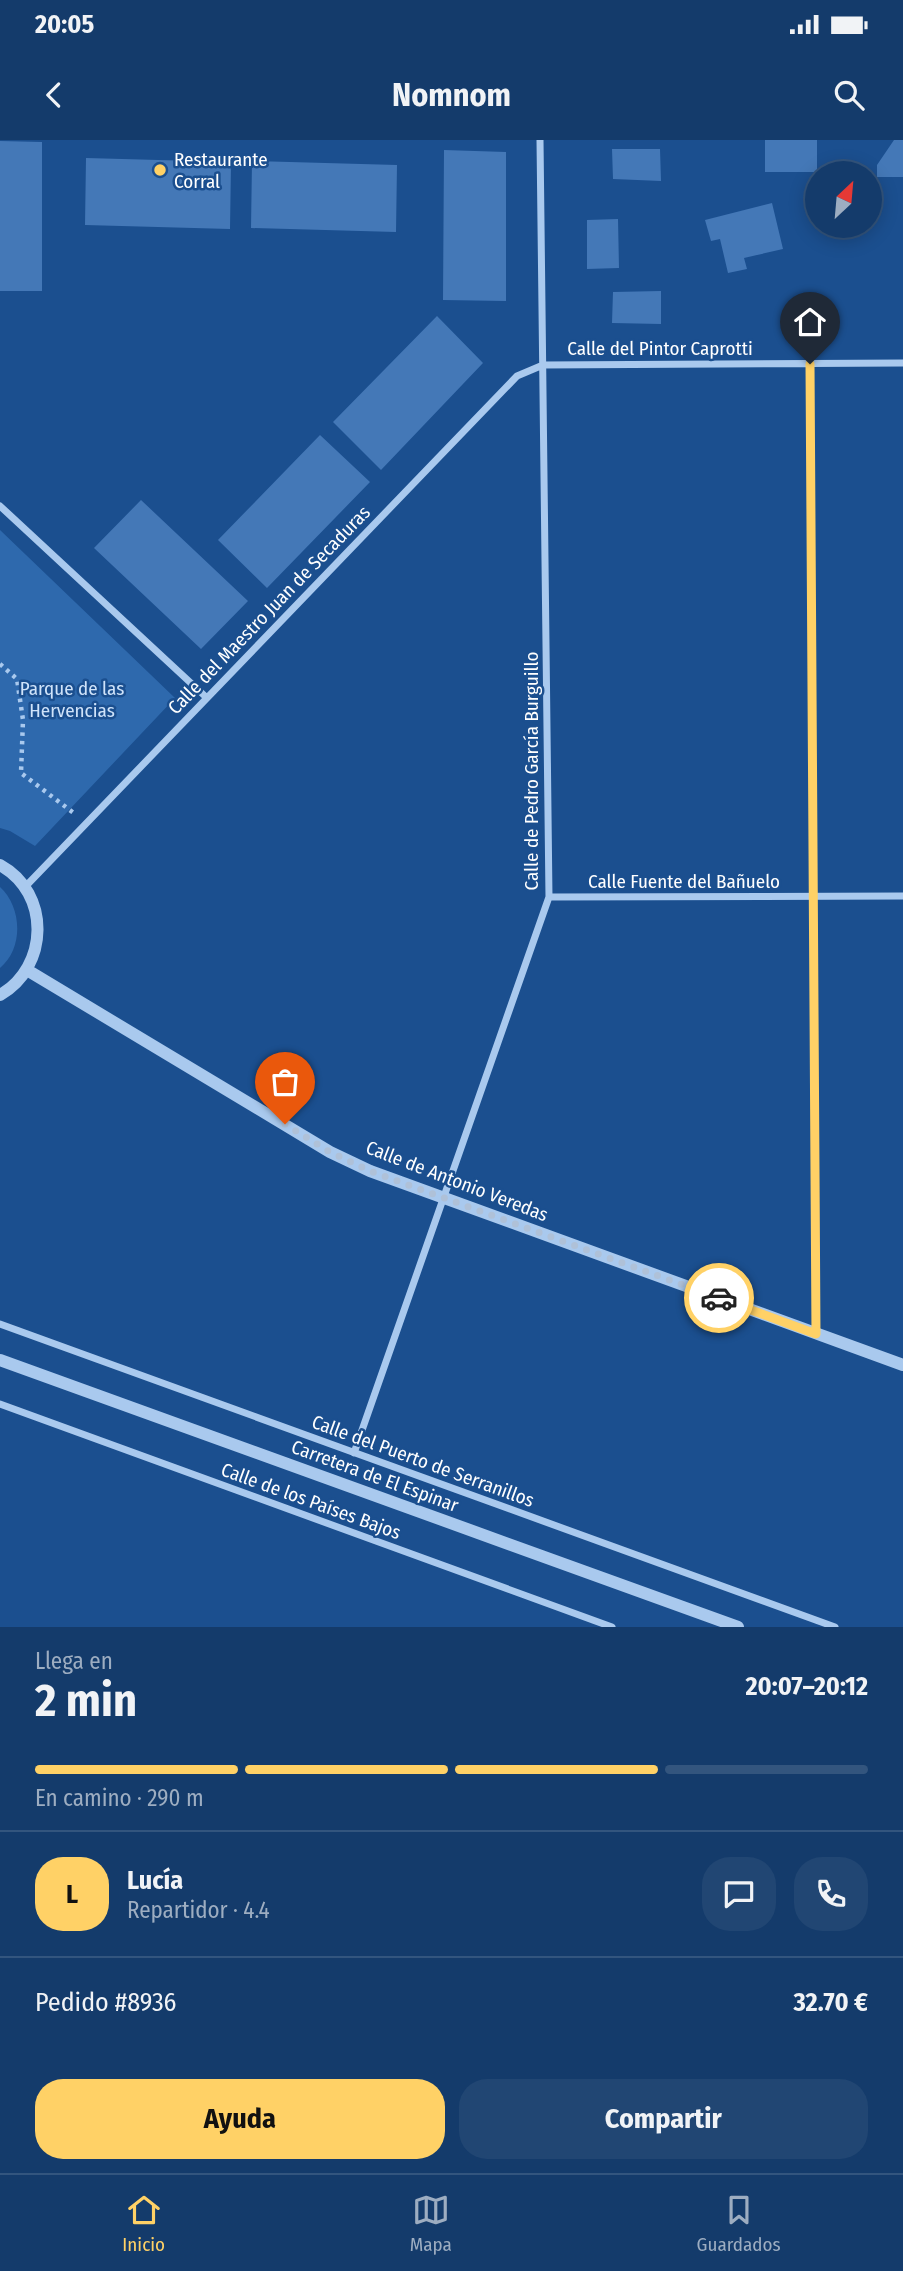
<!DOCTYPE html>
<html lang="es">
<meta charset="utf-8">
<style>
:root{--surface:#143b6b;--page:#214673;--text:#f1f3f6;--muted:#9dadc1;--line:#33557e;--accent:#ffd166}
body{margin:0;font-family:"Fira Sans Condensed",sans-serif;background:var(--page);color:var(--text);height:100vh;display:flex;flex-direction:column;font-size:26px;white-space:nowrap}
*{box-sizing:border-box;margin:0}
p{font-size:23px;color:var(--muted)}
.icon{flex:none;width:38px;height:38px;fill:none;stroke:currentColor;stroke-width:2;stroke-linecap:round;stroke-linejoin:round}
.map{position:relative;height:1487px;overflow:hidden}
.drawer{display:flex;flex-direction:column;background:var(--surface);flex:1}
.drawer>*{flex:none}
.needle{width:46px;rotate:26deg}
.controls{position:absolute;left:805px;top:21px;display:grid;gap:14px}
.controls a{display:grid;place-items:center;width:77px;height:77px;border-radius:50%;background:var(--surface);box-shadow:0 4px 18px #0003,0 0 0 2px var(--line);font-size:35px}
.pin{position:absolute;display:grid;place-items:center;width:60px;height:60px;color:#fff;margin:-72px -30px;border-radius:50% 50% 50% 0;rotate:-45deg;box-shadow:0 0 7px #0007}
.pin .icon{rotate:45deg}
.courier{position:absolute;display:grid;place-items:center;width:70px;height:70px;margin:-35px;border:5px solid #ffd166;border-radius:50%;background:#fff;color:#222;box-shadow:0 2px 9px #0007}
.overview em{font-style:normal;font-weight:700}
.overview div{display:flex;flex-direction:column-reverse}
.overview{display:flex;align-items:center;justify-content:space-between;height:119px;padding:0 35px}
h1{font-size:46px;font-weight:700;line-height:52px}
.bar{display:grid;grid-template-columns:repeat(4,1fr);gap:10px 7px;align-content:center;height:84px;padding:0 35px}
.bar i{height:9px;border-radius:5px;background:var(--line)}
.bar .active{background:var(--accent)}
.bar p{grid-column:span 4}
.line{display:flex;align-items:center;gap:18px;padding:0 35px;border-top:2px solid var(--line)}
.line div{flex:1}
.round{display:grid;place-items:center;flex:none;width:74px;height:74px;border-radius:28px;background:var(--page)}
.cta{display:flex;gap:14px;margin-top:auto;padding:14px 35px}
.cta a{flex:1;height:80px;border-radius:28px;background:var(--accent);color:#111;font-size:28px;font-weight:700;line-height:80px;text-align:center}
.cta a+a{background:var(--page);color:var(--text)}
.status{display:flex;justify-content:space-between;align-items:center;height:49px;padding:0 35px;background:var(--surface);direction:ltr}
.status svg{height:19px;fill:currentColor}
header{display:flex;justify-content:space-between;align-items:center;height:91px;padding:0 35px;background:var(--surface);font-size:32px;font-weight:700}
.menu{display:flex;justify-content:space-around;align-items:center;height:98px;border-top:2px solid var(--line);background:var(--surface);font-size:19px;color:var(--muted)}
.menu a{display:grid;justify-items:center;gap:4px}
.menu .active{color:var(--accent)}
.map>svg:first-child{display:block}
.green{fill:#2e69ad}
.building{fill:#4478b7}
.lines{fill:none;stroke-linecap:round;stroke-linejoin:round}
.path{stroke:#a9c9ee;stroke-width:4.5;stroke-dasharray:3.5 5;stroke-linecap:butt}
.minor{stroke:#a9c9ee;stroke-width:7}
.tertiary{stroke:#a9c9ee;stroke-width:12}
.done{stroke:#afc1d8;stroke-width:7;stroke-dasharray:0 12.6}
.route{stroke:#ffd166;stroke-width:9}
.poi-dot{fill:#ffd166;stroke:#1b4f8f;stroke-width:2.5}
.labels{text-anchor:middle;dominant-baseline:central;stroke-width:5;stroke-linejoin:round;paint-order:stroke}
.poi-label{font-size:19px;fill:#fff;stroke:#1b4f8f;text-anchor:start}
.street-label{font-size:19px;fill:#fff;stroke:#1b4f8f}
.park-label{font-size:19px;fill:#cfe3fa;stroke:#1b4f8f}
</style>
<div class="status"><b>20:05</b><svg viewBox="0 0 49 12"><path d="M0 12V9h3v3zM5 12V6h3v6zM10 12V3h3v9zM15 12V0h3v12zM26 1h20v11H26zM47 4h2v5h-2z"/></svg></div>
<header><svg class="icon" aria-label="back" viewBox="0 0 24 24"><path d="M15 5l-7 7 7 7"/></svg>Nomnom<svg class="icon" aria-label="search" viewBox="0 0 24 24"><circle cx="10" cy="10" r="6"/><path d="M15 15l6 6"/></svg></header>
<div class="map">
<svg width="903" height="1487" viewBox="0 0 903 1487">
<rect width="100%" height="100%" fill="#1b4f8f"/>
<path class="green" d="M0,390L175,558L35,706L10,691L0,688Z
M0,747C22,767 24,808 0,828Z"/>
<path class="building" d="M765,0H817V32H765Z
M894,0H903V37H877V25Z
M0,1L42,2V151H0Z
M612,9H660L661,41L613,39Z
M444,10L506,12V161L443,160Z
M86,18L231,22L230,89L85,85Z
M252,21L397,25L396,92L251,88Z
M772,63L783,109L744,118L747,129L728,133L720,99L711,101L705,80Z
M618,79L619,128L587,129V80Z
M661,151V184L612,183L613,152Z
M437,176L483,223L381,330L333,282Z
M320,295L370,342L267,448L218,400Z
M141,360L248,461L201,509L94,408Z"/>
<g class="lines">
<path class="path" d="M0,524L17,539L23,580L21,633L75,674"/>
<path class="minor" d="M810,224L816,1193
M0,366L207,558
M25,747L517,236L543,225L903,223
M549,757L903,756
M0,1184L835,1487
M0,1264L612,1487
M354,1313L549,757L540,0"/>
<path class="tertiary" d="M0,725C51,753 49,827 0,855
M27,830L330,1012L370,1031L903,1225
M0,1220L738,1487"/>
</g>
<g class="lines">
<path class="done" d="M285,984L330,1012L370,1031L719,1158"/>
<path class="route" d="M719,1158L816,1194L810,224"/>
</g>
<circle class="poi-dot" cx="160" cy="30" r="7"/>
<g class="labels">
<g class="poi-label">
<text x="174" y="19">Restaurante<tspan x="174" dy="22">Corral</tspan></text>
</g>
<g class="street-label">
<text x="660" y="208">Calle del Pintor Caprotti</text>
<text transform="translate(269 470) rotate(-46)">Calle del Maestro Juan de Secaduras</text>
<text transform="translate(531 631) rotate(-90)">Calle de Pedro García Burguillo</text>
<text x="684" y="741">Calle Fuente del Bañuelo</text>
<text transform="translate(457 1041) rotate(21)">Calle de Antonio Veredas</text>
<text transform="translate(423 1321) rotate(20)">Calle del Puerto de Serranillos</text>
<text transform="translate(375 1336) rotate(20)">Carretera de El Espinar</text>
<text transform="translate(311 1361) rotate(20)">Calle de los Países Bajos</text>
</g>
<g class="park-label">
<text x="72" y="548">Parque de las<tspan x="72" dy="22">Hervencias</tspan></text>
</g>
</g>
</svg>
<div class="controls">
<a><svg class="needle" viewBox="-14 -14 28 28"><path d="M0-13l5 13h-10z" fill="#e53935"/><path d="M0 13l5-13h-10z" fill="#9dadc1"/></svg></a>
</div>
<div class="pin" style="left:285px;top:984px;background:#ea580c"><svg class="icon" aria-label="bag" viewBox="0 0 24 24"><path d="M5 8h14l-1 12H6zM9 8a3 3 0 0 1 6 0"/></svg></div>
<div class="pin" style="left:810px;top:224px;background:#1f2937"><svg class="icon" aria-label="home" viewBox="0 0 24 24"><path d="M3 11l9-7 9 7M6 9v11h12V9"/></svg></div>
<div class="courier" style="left:719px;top:1158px"><svg class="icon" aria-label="car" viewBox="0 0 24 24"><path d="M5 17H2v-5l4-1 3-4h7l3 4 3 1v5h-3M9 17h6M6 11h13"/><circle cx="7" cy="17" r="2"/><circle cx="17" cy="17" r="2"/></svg></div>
</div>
<section class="drawer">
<div class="overview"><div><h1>2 min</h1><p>Llega en</p></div><em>20:07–20:12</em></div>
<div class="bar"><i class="active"></i><i class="active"></i><i class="active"></i><i></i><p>En camino · 290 m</p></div>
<div class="line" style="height:126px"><b class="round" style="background:var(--accent);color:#111">L</b><div><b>Lucía</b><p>Repartidor · 4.4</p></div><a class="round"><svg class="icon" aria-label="chat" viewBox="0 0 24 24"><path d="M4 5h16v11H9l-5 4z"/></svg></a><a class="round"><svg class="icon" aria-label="phone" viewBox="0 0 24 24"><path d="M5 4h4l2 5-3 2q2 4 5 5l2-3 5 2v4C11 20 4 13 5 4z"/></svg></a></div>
<div class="line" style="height:91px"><div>Pedido #8936</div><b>32.70 €</b></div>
<div class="cta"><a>Ayuda</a><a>Compartir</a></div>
</section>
<nav class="menu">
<a class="active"><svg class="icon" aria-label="home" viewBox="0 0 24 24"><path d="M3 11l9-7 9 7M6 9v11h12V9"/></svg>Inicio</a>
<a><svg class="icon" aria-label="map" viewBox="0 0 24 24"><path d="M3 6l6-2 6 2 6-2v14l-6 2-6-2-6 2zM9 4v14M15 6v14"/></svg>Mapa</a>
<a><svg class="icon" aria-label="saved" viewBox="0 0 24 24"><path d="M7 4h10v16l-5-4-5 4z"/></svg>Guardados</a>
</nav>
